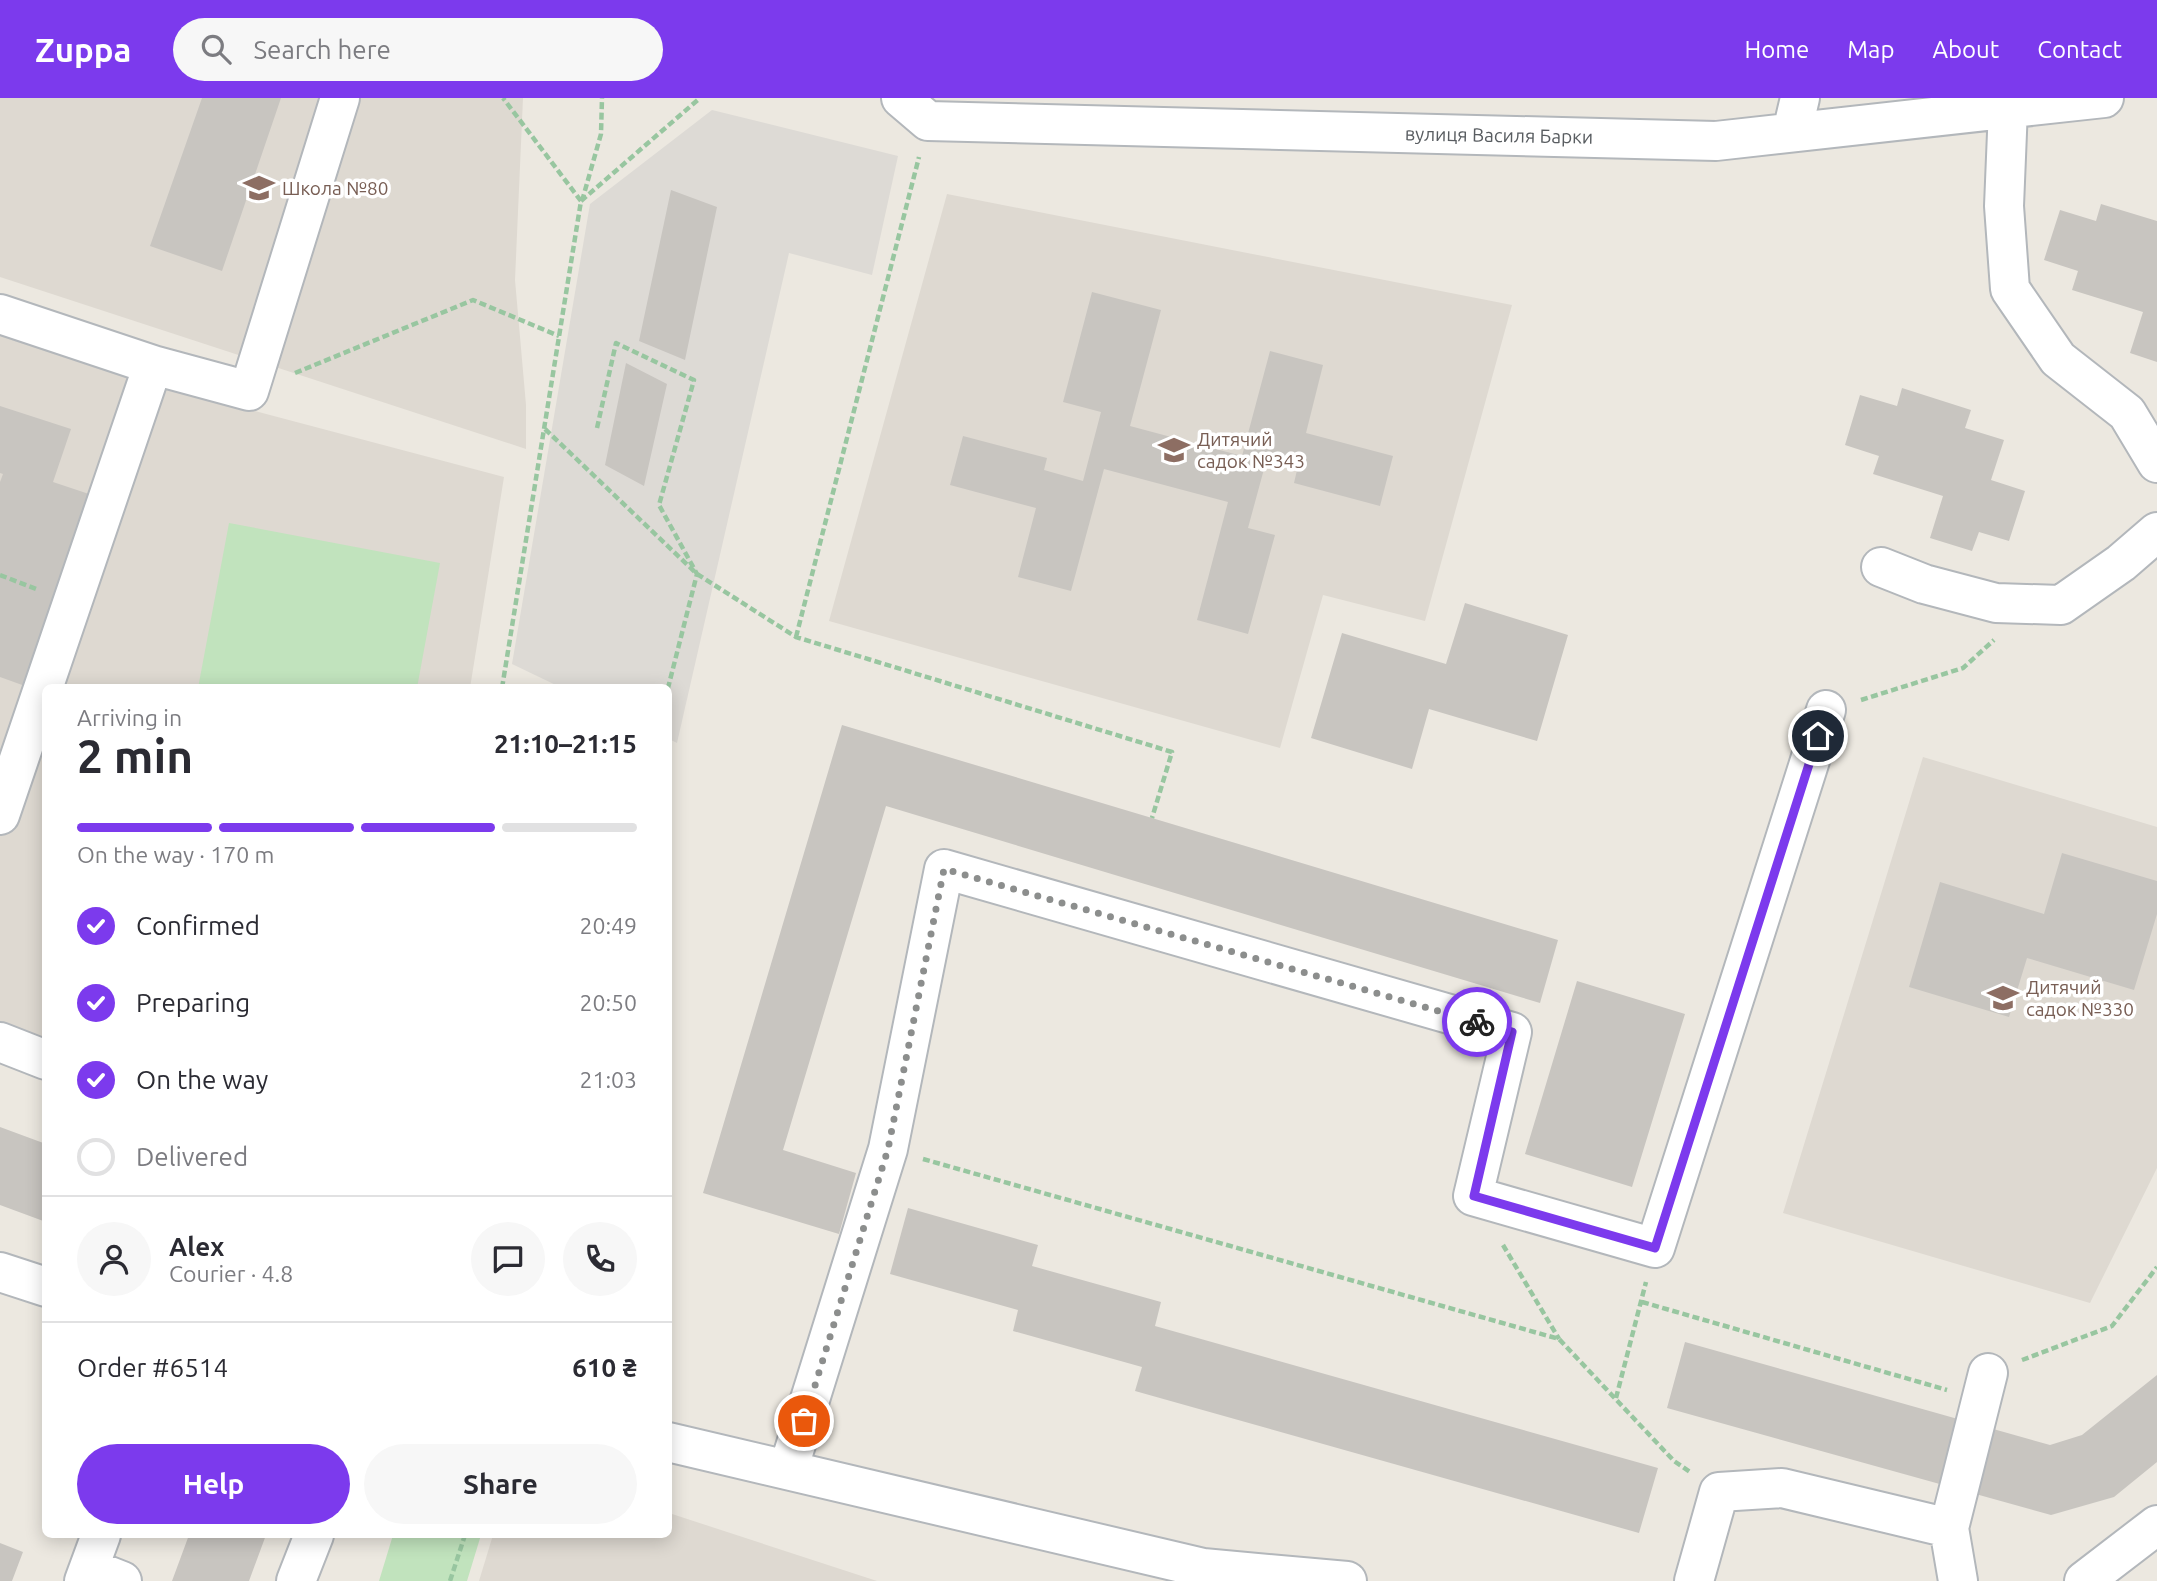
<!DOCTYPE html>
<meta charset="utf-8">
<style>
:root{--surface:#fff;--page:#f7f7f7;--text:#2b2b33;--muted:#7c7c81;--line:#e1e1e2;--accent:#7c3aed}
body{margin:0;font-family:Ubuntu,sans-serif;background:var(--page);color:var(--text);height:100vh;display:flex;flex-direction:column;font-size:26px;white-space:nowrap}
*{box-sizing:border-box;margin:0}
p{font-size:23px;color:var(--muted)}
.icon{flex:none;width:38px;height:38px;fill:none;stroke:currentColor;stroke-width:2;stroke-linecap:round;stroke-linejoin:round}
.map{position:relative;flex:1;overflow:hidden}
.sheet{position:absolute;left:42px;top:586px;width:630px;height:854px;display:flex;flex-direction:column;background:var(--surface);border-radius:10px;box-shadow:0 4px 18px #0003}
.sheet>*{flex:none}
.pin{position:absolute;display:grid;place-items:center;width:60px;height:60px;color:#fff;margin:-30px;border:4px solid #fff;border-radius:50%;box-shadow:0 2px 7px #0007}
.courier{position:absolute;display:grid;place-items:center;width:70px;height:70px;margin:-35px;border:5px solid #7c3aed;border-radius:50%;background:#fff;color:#222;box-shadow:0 2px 9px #0007}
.summary em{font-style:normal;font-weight:700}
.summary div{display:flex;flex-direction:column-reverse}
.summary{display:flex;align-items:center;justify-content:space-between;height:119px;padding:0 35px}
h1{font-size:46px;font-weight:700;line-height:52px}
.bar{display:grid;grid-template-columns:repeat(4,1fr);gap:10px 7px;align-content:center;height:84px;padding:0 35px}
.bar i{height:9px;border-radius:5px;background:var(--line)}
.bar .current{background:var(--accent)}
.bar p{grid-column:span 4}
.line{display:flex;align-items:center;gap:18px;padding:0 35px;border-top:2px solid var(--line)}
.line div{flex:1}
.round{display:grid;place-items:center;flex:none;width:74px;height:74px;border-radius:37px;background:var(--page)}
ol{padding:0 35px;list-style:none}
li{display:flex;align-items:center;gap:21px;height:77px}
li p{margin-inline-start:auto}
li .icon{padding:7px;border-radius:50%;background:var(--accent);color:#fff;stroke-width:4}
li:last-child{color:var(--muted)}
li i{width:38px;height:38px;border:4px solid var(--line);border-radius:50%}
.button{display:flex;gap:14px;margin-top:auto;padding:14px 35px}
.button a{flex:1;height:80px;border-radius:42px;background:var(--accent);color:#fff;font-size:28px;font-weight:700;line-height:80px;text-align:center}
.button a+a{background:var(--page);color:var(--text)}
header{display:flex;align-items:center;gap:42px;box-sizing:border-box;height:98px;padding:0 35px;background:var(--accent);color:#fff}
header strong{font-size:33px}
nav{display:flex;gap:38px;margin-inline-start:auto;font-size:24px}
.search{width:490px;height:63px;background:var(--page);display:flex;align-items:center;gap:18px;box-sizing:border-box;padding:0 24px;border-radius:38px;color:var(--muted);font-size:26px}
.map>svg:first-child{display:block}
.industrial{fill:#dddad5}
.education{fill:#ded9d1}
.green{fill:#c1e3bd}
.building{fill:#c8c5c0}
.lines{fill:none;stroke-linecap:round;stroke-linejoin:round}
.minor-casing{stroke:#b3b7bb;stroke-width:42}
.path{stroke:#98c6a0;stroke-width:4.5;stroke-dasharray:7 3.5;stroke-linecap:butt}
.minor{stroke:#fff;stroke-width:38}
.done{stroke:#8c8e8d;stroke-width:7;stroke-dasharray:0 12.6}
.route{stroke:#7c3aed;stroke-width:9}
.labels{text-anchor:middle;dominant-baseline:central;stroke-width:7;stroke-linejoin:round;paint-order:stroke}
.street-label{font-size:19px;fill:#595d61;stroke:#fff}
.education-label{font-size:19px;fill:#785e54;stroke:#fff;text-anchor:start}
</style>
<header>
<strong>Zuppa</strong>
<div class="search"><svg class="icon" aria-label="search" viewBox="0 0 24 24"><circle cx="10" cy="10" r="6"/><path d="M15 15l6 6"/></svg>Search here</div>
<nav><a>Home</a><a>Map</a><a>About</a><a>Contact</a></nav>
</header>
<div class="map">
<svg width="2157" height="1483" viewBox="0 0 2157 1483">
<rect width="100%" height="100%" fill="#ece8e0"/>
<path class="industrial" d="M712,12L898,58L872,177L789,155L677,645L669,641L668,590H562L512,566L590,106Z"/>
<path class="education" d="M0,0H523L515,182L526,307V351L0,179Z
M947,96L1512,207L1425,523L1323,497L1280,650L829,523Z
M0,236L146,284L504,379L470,590H46L45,952L0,935Z
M1923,659L2157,729V1070L2090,1205L1783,1115Z
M669,1415L877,1483H479L493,1437H668Z"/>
<path class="green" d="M229,425L440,465L417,590H198Z
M393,1437H481L467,1483H379Z"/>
<path class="building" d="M202,0H281L222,173L150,148Z
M671,92L717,109L685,262L639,243Z
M2101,106L2157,123V264L2130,255L2143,214L2072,192L2078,173L2044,162L2060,112L2096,123Z
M1092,194L1161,212L1130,328L1242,358L1270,253L1323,267L1306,335L1393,358L1380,408L1294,385L1298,368L1267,360L1248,430L1275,437L1248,536L1197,522L1228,404L1104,371L1071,493L1018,479L1036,410L950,387L963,338L1047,360L1044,372L1083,383L1101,314L1063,304Z
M626,265L667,286L644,388L605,367Z
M1902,290L1971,312L1965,330L2004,342L1991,382L2025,393L2009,443L1979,434L1972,453L1930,440L1943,398L1873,376L1879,358L1845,347L1860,297L1897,308Z
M0,308L71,331L53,384L89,396L25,588L0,579V384L3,376L0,375Z
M1465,505L1568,537L1537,643L1429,611L1412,671L1311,640L1342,535L1446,566Z
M842,627L1558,842L1540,905L886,708L783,1052L856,1075L839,1136L703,1095Z
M2062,755L2157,783V816L2134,892L2027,860L2009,919L1909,889L1940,784L2044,816Z
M1577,883L1685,916L1632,1089L1525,1056Z
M0,1029L46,1046V1124L0,1107Z
M908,1110L1038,1147L1032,1168L1161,1204L1155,1228L1658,1370L1639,1435L1135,1293L1142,1269L1013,1233L1018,1212L890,1176Z
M1685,1244L2050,1347L2082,1337L2157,1277V1364L2114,1399L2051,1417L1667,1310Z
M189,1437H266L249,1483H172Z
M0,1445L23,1454L12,1483H0Z"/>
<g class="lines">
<defs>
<path id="minor" d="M901,0L928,23L1716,43L2104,0
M2003,0L2008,10L2004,108L2010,191L2058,261L2127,315L2157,365
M1792,34L1800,0
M0,216L153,267L249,293L340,0
M1881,469L1924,486L1996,505L2061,507L2121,465L2157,434
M0,717L153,267
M0,944L46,962
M0,1174L46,1189
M668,1344L1203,1470L1347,1483
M788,1372L888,1051L944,771L1512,934L1473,1098L1655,1150L1826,612
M1949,1430L1988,1275
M89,1470L122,1483
M84,1483L101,1437
M296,1483L314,1437
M1694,1483L1719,1394L1782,1390L1949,1430L1958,1483
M2084,1483L2157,1427"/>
</defs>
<use href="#minor" class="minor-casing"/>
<path class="path" d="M581,103L700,0
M582,103L601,36L602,0
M295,275L473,202L559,238
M597,330L616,245L694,282L659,407L697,476L668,590
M545,331L697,476L796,539L1172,654L1152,720
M0,477L39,492
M796,539L919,59
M502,590L581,103L503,0
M1861,602L1963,570L1994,542
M923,1061L1559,1241L1674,1363L1690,1374
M1503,1147L1559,1241
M1642,1204L1947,1292
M2022,1262L2112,1228L2157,1169
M1616,1300L1646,1184
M450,1483L465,1437"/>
<use href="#minor" class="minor"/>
</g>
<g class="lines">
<path class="done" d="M804,1323L888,1051L944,771L1477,924"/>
<path class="route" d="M1477,924L1512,934L1474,1098L1655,1150L1818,638"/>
</g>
<defs>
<symbol id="school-bare" viewBox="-9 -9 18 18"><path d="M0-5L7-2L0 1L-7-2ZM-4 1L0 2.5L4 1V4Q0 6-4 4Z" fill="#8d6e63" stroke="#fff" stroke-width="2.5" paint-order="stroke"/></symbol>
</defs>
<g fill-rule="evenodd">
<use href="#school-bare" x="237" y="68" width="44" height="44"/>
<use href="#school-bare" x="1152" y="330" width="44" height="44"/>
<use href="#school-bare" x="1981" y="878" width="44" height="44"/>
</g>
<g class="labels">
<g class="street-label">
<text transform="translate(1499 37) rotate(1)">вулиця Василя Барки</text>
</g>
<g class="education-label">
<text x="282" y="90">Школа №80</text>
<text x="1197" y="341">Дитячий<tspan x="1197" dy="22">садок №343</tspan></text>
<text x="2026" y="889">Дитячий<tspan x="2026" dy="22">садок №330</tspan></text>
</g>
</g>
</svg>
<div class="pin" style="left:804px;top:1323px;background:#ea580c"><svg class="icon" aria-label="bag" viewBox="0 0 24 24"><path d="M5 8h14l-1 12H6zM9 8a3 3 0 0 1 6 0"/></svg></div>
<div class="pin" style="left:1818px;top:638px;background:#1f2937"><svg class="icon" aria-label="home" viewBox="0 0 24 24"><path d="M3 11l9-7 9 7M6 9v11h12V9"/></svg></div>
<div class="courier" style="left:1477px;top:924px"><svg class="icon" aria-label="bike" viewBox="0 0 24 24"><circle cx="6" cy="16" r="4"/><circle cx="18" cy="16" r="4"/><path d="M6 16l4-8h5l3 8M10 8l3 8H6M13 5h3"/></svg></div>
<section class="sheet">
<div class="summary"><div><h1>2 min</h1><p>Arriving in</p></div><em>21:10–21:15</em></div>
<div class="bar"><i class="current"></i><i class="current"></i><i class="current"></i><i></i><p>On the way · 170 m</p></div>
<ol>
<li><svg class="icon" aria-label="check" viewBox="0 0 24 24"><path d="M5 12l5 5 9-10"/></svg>Confirmed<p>20:49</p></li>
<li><svg class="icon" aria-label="check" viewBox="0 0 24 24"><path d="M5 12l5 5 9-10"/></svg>Preparing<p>20:50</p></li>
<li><svg class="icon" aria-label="check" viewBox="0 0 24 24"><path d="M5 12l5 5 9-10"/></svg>On the way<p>21:03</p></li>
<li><i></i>Delivered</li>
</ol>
<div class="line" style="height:126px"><a class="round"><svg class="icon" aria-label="person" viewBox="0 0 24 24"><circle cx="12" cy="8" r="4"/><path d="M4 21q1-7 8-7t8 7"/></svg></a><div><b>Alex</b><p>Courier · 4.8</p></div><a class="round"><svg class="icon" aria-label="chat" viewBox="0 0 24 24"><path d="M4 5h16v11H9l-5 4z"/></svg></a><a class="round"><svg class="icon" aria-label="phone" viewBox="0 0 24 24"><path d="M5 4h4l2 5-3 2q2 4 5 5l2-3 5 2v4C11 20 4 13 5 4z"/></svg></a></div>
<div class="line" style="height:91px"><div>Order #6514</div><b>610 ₴</b></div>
<div class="button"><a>Help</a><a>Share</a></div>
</section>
</div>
